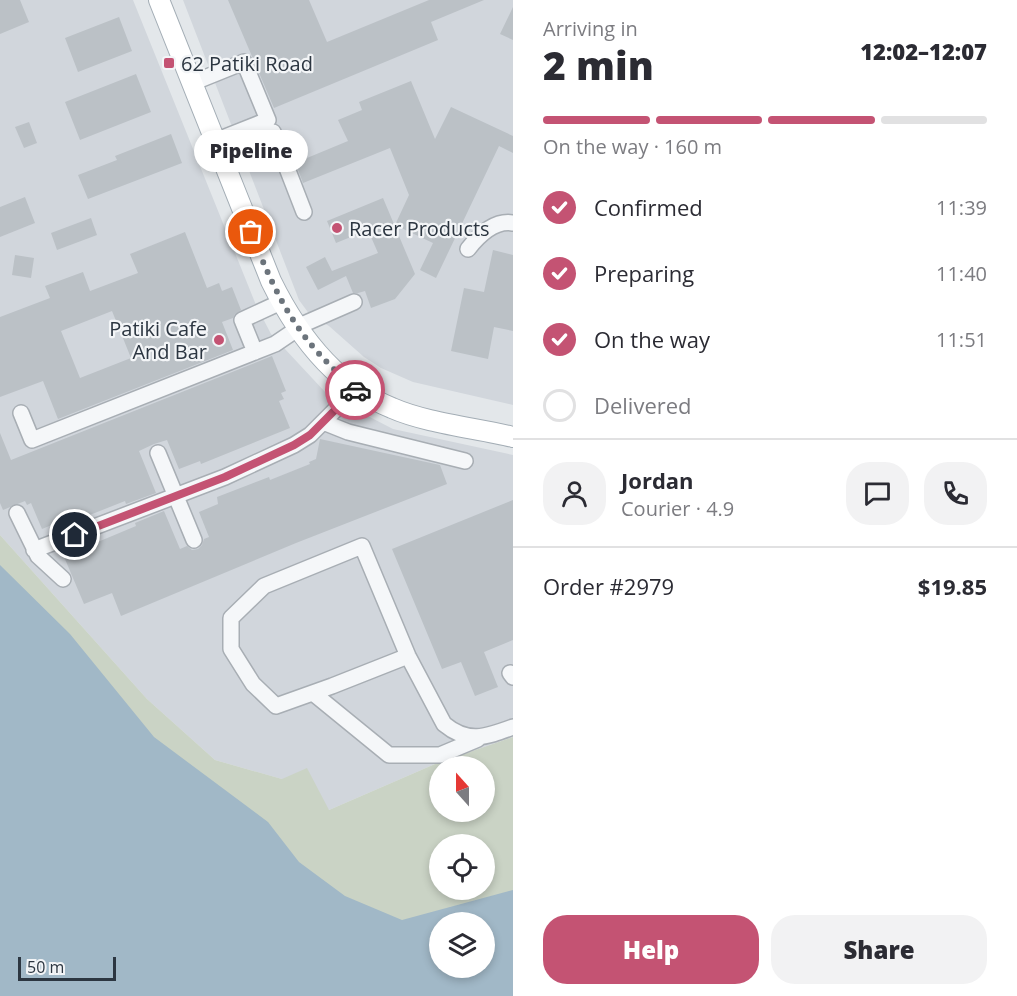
<!DOCTYPE html>
<meta charset="utf-8">
<style>
:root{--surface:#fff;--page:#f2f2f3;--text:#2b2b33;--muted:#7c7c81;--line:#e1e1e2;--accent:#c45373}
body{margin:0;font-family:"Open Sans",sans-serif;background:var(--page);color:var(--text);height:100vh;display:flex;flex-direction:column;font-size:22px;white-space:nowrap}
*{box-sizing:border-box;margin:0}
p{font-size:20px;color:var(--muted)}
.icon{flex:none;width:33px;height:33px;fill:none;stroke:currentColor;stroke-width:2;stroke-linecap:round;stroke-linejoin:round}
.map{position:relative;flex:1;overflow:hidden}
.drawer{display:flex;flex-direction:column;background:var(--surface);width:504px}
.drawer>*{flex:none}
.needle{width:39px;rotate:339deg}
.controls{position:absolute;left:429px;top:756px;display:grid;gap:12px}
.controls a{display:grid;place-items:center;width:66px;height:66px;border-radius:50%;background:var(--surface);box-shadow:0 3px 9px #0003;font-size:30px}
.scale{position:absolute;left:18px;bottom:15px;width:98px;box-sizing:border-box;padding-left:6px;border:3px solid #2c3641;border-top:0;font-size:16px;line-height:21px;white-space:nowrap;color:#2c3641;-webkit-text-stroke:4px #f3f5f7;paint-order:stroke}
.pin{position:absolute;display:grid;place-items:center;width:51px;height:51px;color:#fff;margin:-26px;border:3px solid #fff;border-radius:50%;box-shadow:0 2px 6px #0007}
.courier{position:absolute;display:grid;place-items:center;width:60px;height:60px;margin:-30px;border:4px solid #c45373;border-radius:50%;background:#fff;color:#222;box-shadow:0 2px 8px #0007}
.bubble{position:absolute;height:42px;border-radius:21px;background:var(--surface);box-shadow:0 3px 9px #0003;font-size:20px;font-weight:800;line-height:42px;text-align:center}
.overview em{font-style:normal;font-weight:800}
.overview div{display:flex;flex-direction:column-reverse}
.overview{display:flex;align-items:center;justify-content:space-between;height:102px;padding:0 30px}
h1{font-size:39px;font-weight:800;line-height:45px}
.bar{display:grid;grid-template-columns:repeat(4,1fr);gap:9px 6px;align-content:center;height:72px;padding:0 30px}
.bar i{height:8px;border-radius:4px;background:var(--line)}
.bar .on{background:var(--accent)}
.bar p{grid-column:span 4}
.line{display:flex;align-items:center;gap:15px;padding:0 30px;border-top:2px solid var(--line)}
.line div{flex:1}
.round{display:grid;place-items:center;flex:none;width:63px;height:63px;border-radius:24px;background:var(--page)}
ol{padding:0 30px;list-style:none}
li{display:flex;align-items:center;gap:18px;height:66px}
li p{margin-inline-start:auto}
li .icon{padding:6px;border-radius:50%;background:var(--accent);color:#fff;stroke-width:4}
li:last-child{color:var(--muted)}
li i{width:33px;height:33px;border:3px solid var(--line);border-radius:50%}
.cta{display:flex;gap:12px;margin-top:auto;padding:12px 30px}
.cta a{flex:1;height:69px;border-radius:24px;background:var(--accent);color:#fff;font-size:24px;font-weight:800;line-height:69px;text-align:center}
.cta a+a{background:var(--page);color:var(--text)}
main{display:flex;flex:1;min-height:0}
.map>svg:first-child{display:block}
.built{fill:#d1d6dc}
.green{fill:#cad3c5;fill-rule:evenodd}
.water{fill:#a1b8c7;fill-rule:evenodd}
.building{fill:#bbc1c6;fill-rule:evenodd}
.lines{fill:none;stroke-linecap:round;stroke-linejoin:round}
.minor-casing{stroke:#a8aeb4;stroke-width:18}
.major-casing{stroke:#a3adb5;stroke-width:22}
.minor{stroke:#f5f7f9;stroke-width:15}
.major{stroke:#fff;stroke-width:20}
.done{stroke:#6c747c;stroke-width:6;stroke-dasharray:0 10.8}
.route{stroke:#c45373;stroke-width:8}
.poi-dot{fill:#c45373;stroke:#f3f5f7;stroke-width:2}
.labels{text-anchor:middle;dominant-baseline:central;stroke-width:4.5;stroke-linejoin:round;paint-order:stroke}
.poi-label{font-size:20px;fill:#2c3641;stroke:#f3f5f7;text-anchor:start}
</style>
<main>
<div class="map">
<svg width="513" height="996" viewBox="0 0 513 996">
<rect width="100%" height="100%" fill="#e3e7ea"/>
<path class="built" d="M0,0H133L256,305L271,334L326,393L360,412L393,429L513,455V737L435,764L329,810L282,779L215,760L147,699L0,535Z
M183,0H513V405L413,382L381,368L364,357L329,326L310,315L299,300Z"/>
<path class="green" d="M0,535L147,699L215,760L282,779L307,768L329,810L435,764L513,737V996H0ZM440,766H484V812H440ZM440,844H484V890H440ZM440,922H484V968H440Z"/>
<path class="water" d="M0,565L70,634L154,737L268,822L299,862L345,896L402,920L513,890V996H0ZM440,922H484V968H440Z"/>
<path class="building" d="M0,0H20L29,22L0,34Z
M228,0H309L327,42L429,0H484L431,22L438,40L274,108Z
M513,7V40L500,34Z
M119,17L132,51L78,72L65,38Z
M136,74L151,112L80,140L65,102Z
M411,81L435,139L451,107L513,136V153L499,146L436,278L420,270L433,243L395,225L409,195L390,148L303,183L291,151L303,146L307,158L348,141L338,120L362,110L359,102Z
M29,122L37,143L24,148L15,127Z
M171,134L182,163L88,199L78,175L117,160L115,156Z
M25,197L35,223L0,237V207Z
M383,198L415,274L395,299L371,308L365,291L358,293H353L346,276L318,290L306,267L325,257L332,271L378,253L368,230L336,243L327,221Z
M91,218L97,235L57,250L51,233Z
M185,232L207,288L219,283L222,291L232,287L241,310L235,314L233,318L222,322L233,350L58,419L43,381L0,397V317L50,298L45,286L83,272L90,291L138,273L130,254ZM112,311L131,358L80,378L61,331Z
M493,250L513,255V331L494,327L488,359L451,351L464,288L484,292Z
M15,255L34,258L31,278L12,275Z
M272,356L286,391L281,393L284,399L279,401L290,428L201,464L200,461L179,469L167,440L154,444L139,451L156,493L126,504L125,501L72,522L71,517L42,529L31,503L27,505L25,501L3,510L0,503V433L11,460Z
M320,439L440,465L447,484L296,543L121,616L112,593L84,604L62,552L92,540L93,544L136,526L135,523L164,511L180,549L187,546L192,550L198,549L202,545L204,539L209,537L199,512L218,504L217,497L269,477L270,480L310,464L309,462L316,459Z
M513,500V640L484,652L498,687L475,696L461,662L442,669L392,549Z"/>
<g class="lines">
<defs>
<path id="minor" d="M192,83L244,62L268,120L215,141
M220,154L273,132L304,212
M468,249C479,235 495,220 513,223
M255,352L242,320L281,302
M21,413L32,440L275,344L306,323L354,302
M323,422L348,432L465,461
M158,453L194,540
M17,513L38,556L63,579
M34,550L225,477L294,445L310,435L356,389
M408,656L332,686L276,706L253,684L231,649V618L264,586L362,546L408,656L444,724C468,744 486,737 513,727
M510,673L513,677
M313,693L389,755H440L478,739"/>
<path id="major" d="M159,0L271,281C297,334 335,385 392,408C426,423 476,428 513,437"/>
</defs>
<use href="#minor" class="minor-casing"/>
<use href="#major" class="major-casing"/>
<use href="#minor" class="minor"/>
<use href="#major" class="major"/>
</g>
<g class="lines">
<path class="done" d="M251,232C277,299 300,344 357,389L355,390"/>
<path class="route" d="M75,535L225,477L294,445L310,435L355,390"/>
</g>
<g class="poi-dot">
<rect x="163" y="57" width="12" height="12" rx="3"/>
<circle cx="337" cy="228" r="6"/>
<circle cx="219" cy="340" r="6"/>
</g>
<g class="labels">
<g class="poi-label">
<text x="181" y="63">62 Patiki Road</text>
<text x="349" y="228">Racer Products</text>
<text x="207" y="328" text-anchor="end">Patiki Cafe<tspan x="207" dy="23">And Bar</tspan></text>
</g>
</g>
</svg>
<div class="controls">
<a><svg class="needle" viewBox="-14 -14 28 28"><path d="M0-13l5 13h-10z" fill="#e53935"/><path d="M0 13l5-13h-10z" fill="#7c7c81"/></svg></a>
<a><svg class="icon" aria-label="locate" viewBox="0 0 24 24"><circle cx="12" cy="12" r="6"/><path d="M12 2v4M12 18v4M2 12h4M18 12h4"/></svg></a>
<a><svg class="icon" aria-label="layers" viewBox="0 0 24 24"><path d="M12 4l9 5-9 5-9-5zM3 14l9 5 9-5"/></svg></a>
</div>
<div class="scale">50 m</div>
<div class="pin" style="left:251px;top:232px;background:#ea580c"><svg class="icon" aria-label="bag" viewBox="0 0 24 24"><path d="M5 8h14l-1 12H6zM9 8a3 3 0 0 1 6 0"/></svg></div>
<div class="pin" style="left:75px;top:535px;background:#1f2937"><svg class="icon" aria-label="home" viewBox="0 0 24 24"><path d="M3 11l9-7 9 7M6 9v11h12V9"/></svg></div>
<div class="courier" style="left:355px;top:390px"><svg class="icon" aria-label="car" viewBox="0 0 24 24"><path d="M5 17H2v-5l4-1 3-4h7l3 4 3 1v5h-3M9 17h6M6 11h13"/><circle cx="7" cy="17" r="2"/><circle cx="17" cy="17" r="2"/></svg></div>
<div class="bubble" style="left:194px;top:130px;width:114px">Pipeline</div>
</div>
<section class="drawer">
<div class="overview"><div><h1>2 min</h1><p>Arriving in</p></div><em>12:02–12:07</em></div>
<div class="bar"><i class="on"></i><i class="on"></i><i class="on"></i><i></i><p>On the way · 160 m</p></div>
<ol>
<li><svg class="icon" aria-label="check" viewBox="0 0 24 24"><path d="M5 12l5 5 9-10"/></svg>Confirmed<p>11:39</p></li>
<li><svg class="icon" aria-label="check" viewBox="0 0 24 24"><path d="M5 12l5 5 9-10"/></svg>Preparing<p>11:40</p></li>
<li><svg class="icon" aria-label="check" viewBox="0 0 24 24"><path d="M5 12l5 5 9-10"/></svg>On the way<p>11:51</p></li>
<li><i></i>Delivered</li>
</ol>
<div class="line" style="height:108px"><a class="round"><svg class="icon" aria-label="person" viewBox="0 0 24 24"><circle cx="12" cy="8" r="4"/><path d="M4 21q1-7 8-7t8 7"/></svg></a><div><b>Jordan</b><p>Courier · 4.9</p></div><a class="round"><svg class="icon" aria-label="chat" viewBox="0 0 24 24"><path d="M4 5h16v11H9l-5 4z"/></svg></a><a class="round"><svg class="icon" aria-label="phone" viewBox="0 0 24 24"><path d="M5 4h4l2 5-3 2q2 4 5 5l2-3 5 2v4C11 20 4 13 5 4z"/></svg></a></div>
<div class="line" style="height:78px"><div>Order #2979</div><b>$19.85</b></div>
<div class="cta"><a>Help</a><a>Share</a></div>
</section>
</main>
